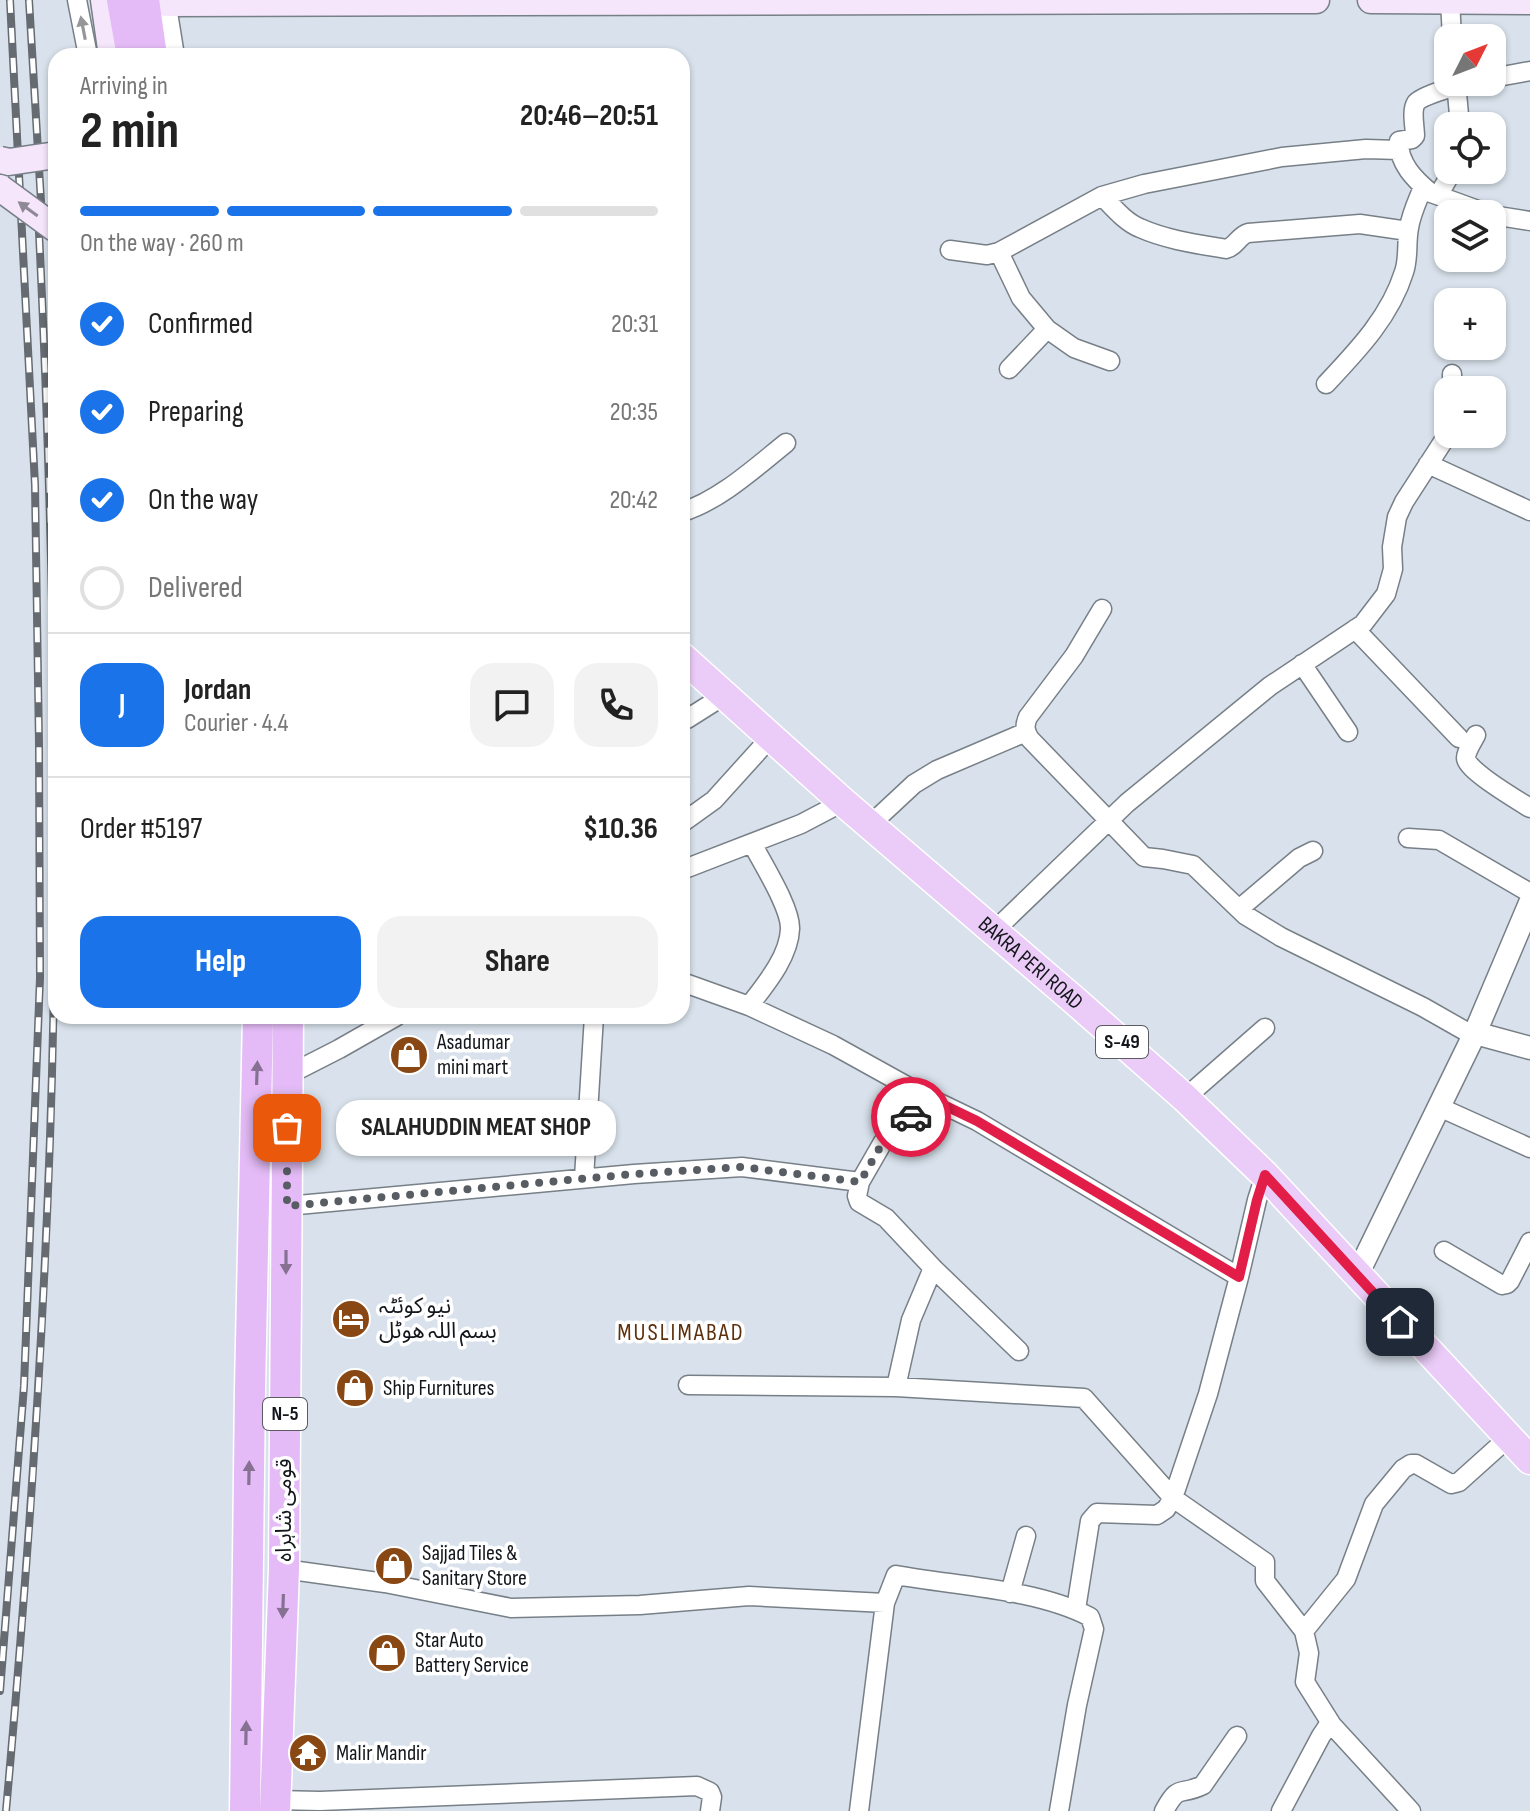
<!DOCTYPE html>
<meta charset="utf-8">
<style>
:root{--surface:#fff;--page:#f2f2f2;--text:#222;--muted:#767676;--line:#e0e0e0;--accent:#1a73e8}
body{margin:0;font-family:"Sofia Sans Condensed","Noto Sans Arabic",sans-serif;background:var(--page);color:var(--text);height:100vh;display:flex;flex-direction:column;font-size:30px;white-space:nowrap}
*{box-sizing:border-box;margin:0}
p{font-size:26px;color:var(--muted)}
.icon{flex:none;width:44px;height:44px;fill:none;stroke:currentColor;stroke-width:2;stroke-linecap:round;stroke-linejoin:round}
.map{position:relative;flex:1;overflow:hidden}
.panel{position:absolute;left:48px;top:48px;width:642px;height:976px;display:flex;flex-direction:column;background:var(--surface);border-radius:24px;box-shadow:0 2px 6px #0004}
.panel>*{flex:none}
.needle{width:52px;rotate:48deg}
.tools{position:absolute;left:1434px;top:24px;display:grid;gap:16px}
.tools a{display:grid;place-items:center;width:72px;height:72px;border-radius:16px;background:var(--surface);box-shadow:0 2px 6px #0004;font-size:40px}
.pin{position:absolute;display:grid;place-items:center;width:68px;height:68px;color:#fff;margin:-34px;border-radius:16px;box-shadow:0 4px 12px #0006}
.courier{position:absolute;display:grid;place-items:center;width:80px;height:80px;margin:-40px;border:6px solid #e11d48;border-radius:50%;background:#fff;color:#222;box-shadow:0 2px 10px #0007}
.bubble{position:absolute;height:56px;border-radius:24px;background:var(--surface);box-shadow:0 2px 6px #0004;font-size:26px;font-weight:700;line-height:56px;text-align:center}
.headline em{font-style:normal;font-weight:700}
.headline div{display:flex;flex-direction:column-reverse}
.headline{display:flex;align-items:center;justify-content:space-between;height:136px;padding:0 32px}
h1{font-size:52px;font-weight:700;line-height:60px}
.bar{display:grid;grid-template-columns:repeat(4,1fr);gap:12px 8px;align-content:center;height:96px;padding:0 32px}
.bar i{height:10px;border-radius:6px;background:var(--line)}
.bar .selected{background:var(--accent)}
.bar p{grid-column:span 4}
.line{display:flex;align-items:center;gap:20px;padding:0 32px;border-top:2px solid var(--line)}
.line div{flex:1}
.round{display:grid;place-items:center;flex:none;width:84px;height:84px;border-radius:24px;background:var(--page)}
ol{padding:0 32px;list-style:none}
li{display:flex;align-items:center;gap:24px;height:88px}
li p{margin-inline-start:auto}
li .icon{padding:8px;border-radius:50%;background:var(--accent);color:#fff;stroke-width:4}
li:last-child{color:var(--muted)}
li i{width:44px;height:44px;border:4px solid var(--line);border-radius:50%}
.button{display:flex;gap:16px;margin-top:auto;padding:16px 32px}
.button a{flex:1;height:92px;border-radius:24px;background:var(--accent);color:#fff;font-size:32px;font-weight:700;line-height:92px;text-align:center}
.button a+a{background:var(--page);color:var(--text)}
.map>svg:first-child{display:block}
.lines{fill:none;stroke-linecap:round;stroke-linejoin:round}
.minor-casing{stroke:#777f87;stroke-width:21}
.tertiary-casing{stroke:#777f87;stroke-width:25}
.secondary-casing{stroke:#777f87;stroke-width:29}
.primary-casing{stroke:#fff;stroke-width:31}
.trunk-casing{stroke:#fff;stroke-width:33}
.minor{stroke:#fff;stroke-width:18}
.tertiary{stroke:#fff;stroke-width:22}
.secondary{stroke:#f5e6fc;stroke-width:26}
.primary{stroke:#ebccf8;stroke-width:28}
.trunk{stroke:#e4bbf6;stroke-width:30}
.rail-casing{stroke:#656b71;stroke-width:8}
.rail{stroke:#fff;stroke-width:5;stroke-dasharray:15;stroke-linecap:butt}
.secondary-bridge-casing{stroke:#777f87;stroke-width:29;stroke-linecap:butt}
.secondary-bridge{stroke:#f5e6fc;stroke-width:26}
.oneway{fill:#959698}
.oneway2{fill:#8f8896}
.oneway3{fill:#867193}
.done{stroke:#585d64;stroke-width:8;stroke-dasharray:0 14.4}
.route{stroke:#e11d48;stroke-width:10}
.labels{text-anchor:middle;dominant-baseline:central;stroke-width:7;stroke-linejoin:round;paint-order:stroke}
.shield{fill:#fff;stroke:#5a5c5f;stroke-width:2}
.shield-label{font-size:20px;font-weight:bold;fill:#13161a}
.street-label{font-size:22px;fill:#13161a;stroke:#fff}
.poi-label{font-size:22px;fill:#13161a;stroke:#fff;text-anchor:start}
.neighbourhood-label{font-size:24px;letter-spacing:2px;fill:#5d300d;stroke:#fff}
</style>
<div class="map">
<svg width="1530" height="1811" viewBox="0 0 1530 1811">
<rect width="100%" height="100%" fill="#d9e2ec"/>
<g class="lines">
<defs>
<path id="minor" d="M77,0L88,56
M166,0L175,56
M1450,0L1452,38
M1492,78L1530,71
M1456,82L1460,126
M1473,82C1462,84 1422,95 1416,103C1411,111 1415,127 1415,136L1412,139L1399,141C1398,163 1415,180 1431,193L1489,214
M1439,194L1453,170
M1102,196C1113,207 1125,222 1140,228C1167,240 1197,244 1226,249C1236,247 1238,236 1248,233L1360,224L1408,231
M1492,215L1530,221
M950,250L987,255L999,252L1102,196L1144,184L1282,157L1366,149L1399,150
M999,252L1021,298L1047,329L1074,348L1110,361
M1009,369L1047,329
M1452,374V390
M1326,384C1357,351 1390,317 1404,272C1409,258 1406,243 1409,228C1411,214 1418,200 1423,187
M1428,464L1530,511
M682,512C719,501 756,467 786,443
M1102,609L1074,656L1028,717C1024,726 1025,731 1030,739L1144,857L1163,859L1193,865L1245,915L1281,937L1423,1007L1474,1036
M1355,629L1459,738
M1302,664L1348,732
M682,720L687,719L725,695
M1476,735C1473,741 1466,751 1466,758C1466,770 1519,801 1530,808
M682,823L714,800L771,737
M870,825L914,784L937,770L1026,732
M1408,838L1439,840L1530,893
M682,870L801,824L843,802
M1239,909L1299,858L1313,851
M994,931L1127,803L1270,686L1363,624L1386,594L1393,569L1392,547L1397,517L1404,502L1446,437L1448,429
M749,1006C765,985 789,957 790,929C791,908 762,863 752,843
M288,1075L339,1049L397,1016
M925,1096L977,1121L1239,1277
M1185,1098L1265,1028
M1439,1107L1530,1148
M584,1178L594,1016
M860,1182L857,1196L859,1202L886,1218L933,1268L1019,1351
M287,1206L634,1174L742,1167L860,1182L883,1142L897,1138L925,1096L833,1045L749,1006L682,982
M1444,1251L1502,1285L1507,1284L1510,1281L1530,1242
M688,1385L896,1387L1084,1398L1173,1498L1265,1562V1581L1304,1631L1309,1653L1305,1682L1332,1725
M896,1387L911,1320L933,1268
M284,1569L385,1583L511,1608L640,1605L749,1596L885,1603
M1010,1593L1026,1536
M1076,1609L1090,1521L1097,1513L1157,1515L1166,1509L1173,1498L1208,1394L1239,1277L1257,1200L1265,1175
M1304,1631L1346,1579L1374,1504L1403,1469L1411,1464H1416L1451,1484L1459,1482L1508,1438
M275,1800L320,1801L697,1786L710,1792L712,1797L710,1811
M859,1811L885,1603L896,1575C956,1586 1037,1589 1090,1617L1094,1629L1077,1705L1059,1811
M1164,1811C1180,1782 1179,1797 1203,1785L1237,1736
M1281,1811L1321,1736L1327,1727L1332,1725L1411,1811"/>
<path id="tertiary" d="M1475,1033L1530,1048
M1357,1275L1475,1033L1530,903"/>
<path id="secondary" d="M104,0L112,56
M1371,0L1530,1
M166,3L1316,0"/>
<g id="primary">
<path id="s1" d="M682,657L843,802L1074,1000L1185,1098L1265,1175L1530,1460"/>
</g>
<path id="trunk" d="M122,0L132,56
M144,0L152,56
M245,1811L250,1389L258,1016
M275,1811L284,1569L288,1016"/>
</defs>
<use href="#minor" class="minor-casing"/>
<use href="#tertiary" class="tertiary-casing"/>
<use href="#secondary" class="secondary-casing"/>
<use href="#primary" class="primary-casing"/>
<use href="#trunk" class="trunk-casing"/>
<use href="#minor" class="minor"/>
<use href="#tertiary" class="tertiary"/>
<use href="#secondary" class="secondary"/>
<use href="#primary" class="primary"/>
<use href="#trunk" class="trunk"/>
<defs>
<path id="rail" d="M0,1691L24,1386L40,978L39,744L35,485L10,0
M6,1811C31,1534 50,1256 54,978C57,730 51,481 39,232L42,218L29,0"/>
</defs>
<use href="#rail" class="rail-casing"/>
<use href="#rail" class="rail"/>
<defs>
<path id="secondary-bridge" d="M0,160L9,162L56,155
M0,188L56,229"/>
</defs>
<use href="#secondary-bridge" class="secondary-bridge-casing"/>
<use href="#secondary-bridge" class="secondary-bridge"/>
</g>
<defs><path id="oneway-solid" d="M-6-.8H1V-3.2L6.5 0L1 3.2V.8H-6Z" transform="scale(2)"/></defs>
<use class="oneway" href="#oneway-solid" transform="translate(83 28) rotate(-101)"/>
<use class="oneway2" href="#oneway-solid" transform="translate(28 209) rotate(-144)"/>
<g class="oneway3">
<use href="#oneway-solid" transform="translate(257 1073) rotate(-88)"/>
<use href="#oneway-solid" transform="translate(286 1262) rotate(90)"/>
<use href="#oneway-solid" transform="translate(249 1473) rotate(-89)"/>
<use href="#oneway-solid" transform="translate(283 1606) rotate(92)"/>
<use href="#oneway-solid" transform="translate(246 1733) rotate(-89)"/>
</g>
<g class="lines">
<path class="done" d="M287,1128V1206L634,1174L742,1167L860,1182L883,1142L897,1138L911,1117"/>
<path class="route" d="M911,1117L925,1096L977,1121L1239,1277L1257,1200L1265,1175L1400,1322"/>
</g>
<defs>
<symbol id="shop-disc" viewBox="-11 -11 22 22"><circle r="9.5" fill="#894714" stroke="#fff"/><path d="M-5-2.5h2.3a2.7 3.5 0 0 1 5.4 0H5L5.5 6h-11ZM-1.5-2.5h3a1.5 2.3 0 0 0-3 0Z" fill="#fff"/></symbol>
<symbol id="hotel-disc" viewBox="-11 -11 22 22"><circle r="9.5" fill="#894714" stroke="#fff"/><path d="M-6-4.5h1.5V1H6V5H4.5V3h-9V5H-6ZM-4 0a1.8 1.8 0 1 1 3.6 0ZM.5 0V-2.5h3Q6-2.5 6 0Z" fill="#fff"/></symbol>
<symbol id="temple-disc" viewBox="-11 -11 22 22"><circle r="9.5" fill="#894714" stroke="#fff"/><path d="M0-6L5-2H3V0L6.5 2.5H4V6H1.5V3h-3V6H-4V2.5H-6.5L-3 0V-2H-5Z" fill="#fff"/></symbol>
</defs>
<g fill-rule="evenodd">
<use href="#shop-disc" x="387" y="1033" width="44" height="44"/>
<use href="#hotel-disc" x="329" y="1297" width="44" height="44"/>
<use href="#shop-disc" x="333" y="1366" width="44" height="44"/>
<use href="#shop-disc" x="372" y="1544" width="44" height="44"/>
<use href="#shop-disc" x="365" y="1631" width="44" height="44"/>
<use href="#temple-disc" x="286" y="1731" width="44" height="44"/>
</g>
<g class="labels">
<g class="shield">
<rect x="1096" y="1026" width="52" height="32" rx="6"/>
<rect x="263" y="1398" width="44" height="32" rx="6"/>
</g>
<g class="shield-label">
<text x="1122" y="1042">S-49</text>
<text x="285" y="1414">N-5</text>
</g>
<g class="street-label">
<text stroke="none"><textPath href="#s1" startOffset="464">BAKRA PERI ROAD</textPath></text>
<text transform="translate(284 1510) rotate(-90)">قومی شاہراہ</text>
</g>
<g class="poi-label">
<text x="437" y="1042">Asadumar<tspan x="437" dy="25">mini mart</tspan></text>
<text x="379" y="1306">نیو کوئٹہ<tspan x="379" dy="25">بسم اللہ ھوٹل</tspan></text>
<text x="383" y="1388">Ship Furnitures</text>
<text x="422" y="1553">Sajjad Tiles &amp;<tspan x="422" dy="25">Sanitary Store</tspan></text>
<text x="415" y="1640">Star Auto<tspan x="415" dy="25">Battery Service</tspan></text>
<text x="336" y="1753">Malir Mandir</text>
</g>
<g class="neighbourhood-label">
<text x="681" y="1332">MUSLIMABAD</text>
</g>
</g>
</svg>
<div class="tools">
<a><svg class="needle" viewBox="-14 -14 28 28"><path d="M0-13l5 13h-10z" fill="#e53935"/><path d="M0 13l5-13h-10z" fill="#767676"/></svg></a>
<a><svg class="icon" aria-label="locate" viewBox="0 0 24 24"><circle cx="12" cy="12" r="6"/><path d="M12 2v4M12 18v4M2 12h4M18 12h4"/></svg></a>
<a><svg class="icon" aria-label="layers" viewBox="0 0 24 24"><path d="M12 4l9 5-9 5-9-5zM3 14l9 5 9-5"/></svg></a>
<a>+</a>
<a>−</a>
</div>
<div class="pin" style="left:287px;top:1128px;background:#ea580c"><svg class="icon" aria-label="bag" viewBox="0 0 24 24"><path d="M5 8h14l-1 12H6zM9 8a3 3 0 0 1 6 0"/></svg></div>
<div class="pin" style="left:1400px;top:1322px;background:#1f2937"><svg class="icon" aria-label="home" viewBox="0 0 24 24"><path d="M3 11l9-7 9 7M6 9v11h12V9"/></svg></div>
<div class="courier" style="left:911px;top:1117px"><svg class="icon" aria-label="car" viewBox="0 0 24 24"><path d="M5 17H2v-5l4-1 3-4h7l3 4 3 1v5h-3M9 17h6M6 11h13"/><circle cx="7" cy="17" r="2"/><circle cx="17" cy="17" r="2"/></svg></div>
<div class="bubble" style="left:336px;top:1100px;width:280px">SALAHUDDIN MEAT SHOP</div>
<section class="panel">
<div class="headline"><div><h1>2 min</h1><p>Arriving in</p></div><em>20:46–20:51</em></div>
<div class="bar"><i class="selected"></i><i class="selected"></i><i class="selected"></i><i></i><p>On the way · 260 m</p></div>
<ol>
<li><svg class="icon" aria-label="check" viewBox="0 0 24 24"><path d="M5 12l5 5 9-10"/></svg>Confirmed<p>20:31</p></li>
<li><svg class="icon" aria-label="check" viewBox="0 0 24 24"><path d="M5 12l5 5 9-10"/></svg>Preparing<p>20:35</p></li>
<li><svg class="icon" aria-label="check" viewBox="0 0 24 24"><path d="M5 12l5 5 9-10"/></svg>On the way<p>20:42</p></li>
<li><i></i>Delivered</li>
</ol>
<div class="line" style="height:144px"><b class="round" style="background:var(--accent);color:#fff">J</b><div><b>Jordan</b><p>Courier · 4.4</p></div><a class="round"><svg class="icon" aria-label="chat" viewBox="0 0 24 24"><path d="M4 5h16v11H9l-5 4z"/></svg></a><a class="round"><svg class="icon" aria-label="phone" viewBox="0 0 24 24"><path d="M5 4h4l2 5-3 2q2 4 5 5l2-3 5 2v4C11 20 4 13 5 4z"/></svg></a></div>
<div class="line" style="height:104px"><div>Order #5197</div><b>$10.36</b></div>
<div class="button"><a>Help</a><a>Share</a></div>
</section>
</div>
